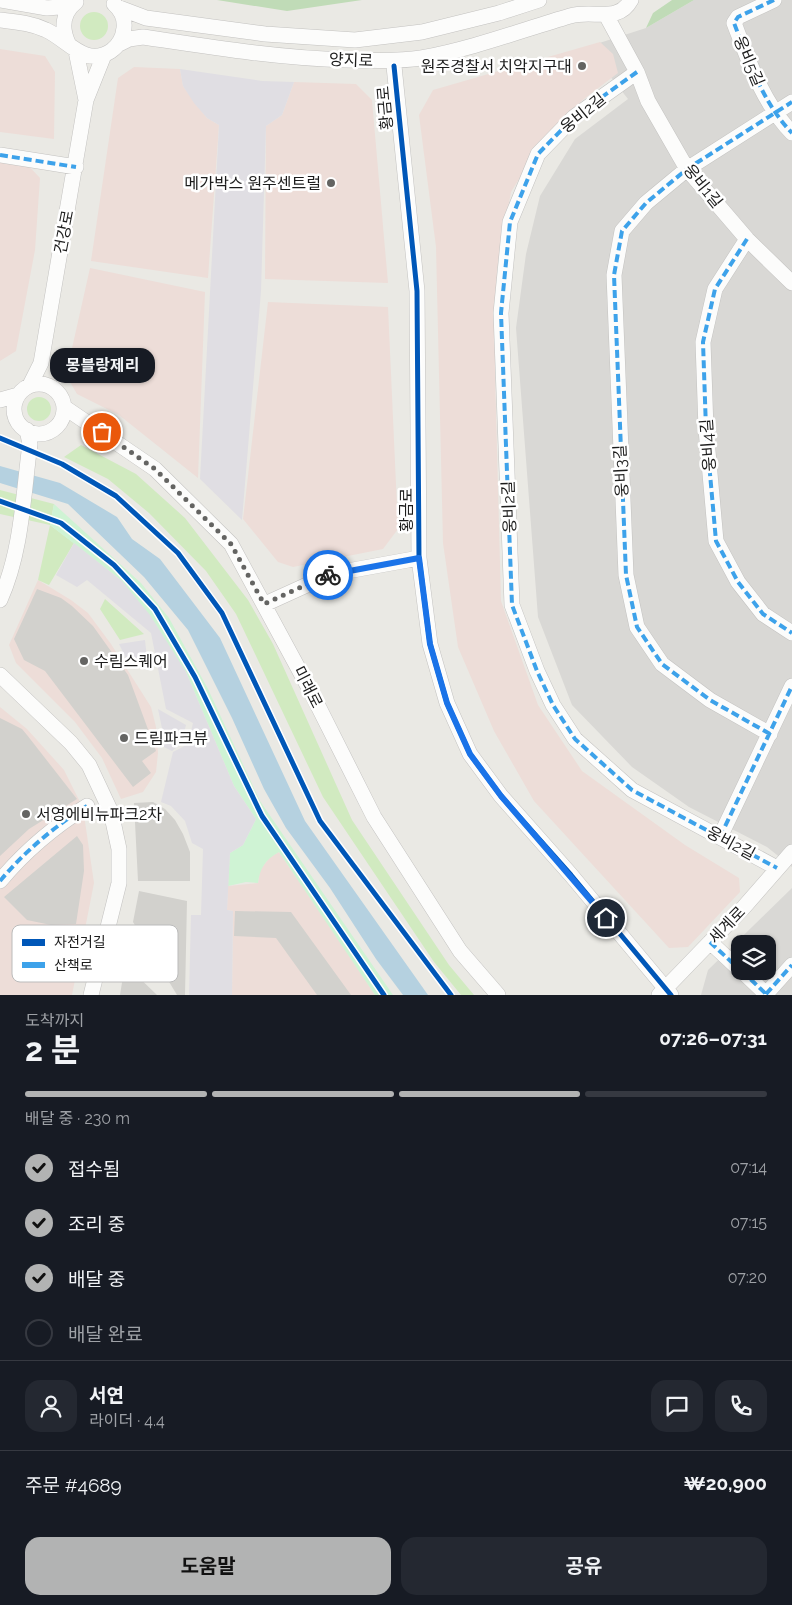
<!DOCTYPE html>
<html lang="ko">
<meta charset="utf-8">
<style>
:root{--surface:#171b24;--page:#242831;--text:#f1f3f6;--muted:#9ea1a6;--line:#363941;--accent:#b2b3b3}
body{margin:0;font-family:Raleway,"Noto Sans KR",sans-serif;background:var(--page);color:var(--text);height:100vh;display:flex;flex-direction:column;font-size:19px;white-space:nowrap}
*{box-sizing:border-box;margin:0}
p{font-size:16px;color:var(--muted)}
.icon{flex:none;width:28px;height:28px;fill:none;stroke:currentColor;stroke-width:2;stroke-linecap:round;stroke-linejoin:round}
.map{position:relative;height:995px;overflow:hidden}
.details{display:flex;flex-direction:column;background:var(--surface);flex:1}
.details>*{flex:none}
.controls{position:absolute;left:731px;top:935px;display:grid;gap:10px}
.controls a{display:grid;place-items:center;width:45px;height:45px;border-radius:10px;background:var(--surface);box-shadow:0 1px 4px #0004;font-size:25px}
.pin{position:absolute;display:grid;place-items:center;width:42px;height:42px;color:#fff;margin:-21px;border:2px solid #fff;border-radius:50%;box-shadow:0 1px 5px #0007}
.courier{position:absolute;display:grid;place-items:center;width:50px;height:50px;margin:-25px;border:4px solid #1a73e8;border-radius:50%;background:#fff;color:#222;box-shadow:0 1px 6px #0007}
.bubble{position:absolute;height:35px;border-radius:15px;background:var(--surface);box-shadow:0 1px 4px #0004;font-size:16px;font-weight:700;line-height:35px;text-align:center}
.head em{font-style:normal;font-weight:700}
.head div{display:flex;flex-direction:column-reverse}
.head{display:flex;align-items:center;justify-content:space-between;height:85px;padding:0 25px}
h1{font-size:32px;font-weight:700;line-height:38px}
.bar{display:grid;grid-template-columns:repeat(4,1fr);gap:8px 5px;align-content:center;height:60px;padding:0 25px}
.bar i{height:6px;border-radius:4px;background:var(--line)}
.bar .current{background:var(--accent)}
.bar p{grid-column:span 4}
.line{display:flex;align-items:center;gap:12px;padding:0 25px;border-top:1px solid var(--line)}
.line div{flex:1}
.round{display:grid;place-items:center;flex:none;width:52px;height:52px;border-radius:15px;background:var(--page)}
ol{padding:0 25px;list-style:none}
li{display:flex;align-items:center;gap:15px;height:55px}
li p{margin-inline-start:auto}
li .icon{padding:5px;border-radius:50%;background:var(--accent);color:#111;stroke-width:4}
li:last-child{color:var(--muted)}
li i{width:28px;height:28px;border:2px solid var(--line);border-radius:50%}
.primary-button{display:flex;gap:10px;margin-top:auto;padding:10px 25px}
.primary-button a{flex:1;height:58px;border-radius:15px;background:var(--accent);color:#111;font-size:20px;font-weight:700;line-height:58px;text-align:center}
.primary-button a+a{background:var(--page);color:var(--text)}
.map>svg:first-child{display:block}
.residential{fill:#d9d8d5;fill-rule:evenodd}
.commercial{fill:#edddd8}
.grass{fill:#d1eac0}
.forest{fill:#c0dbb7}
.park{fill:#cff3d4}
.plaza{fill:#e0dee3}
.water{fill:#b5d1e0}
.building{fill:#d2d1cd}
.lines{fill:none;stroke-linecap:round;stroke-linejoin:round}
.minor-casing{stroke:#c3c2c0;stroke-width:16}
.minor{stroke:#fcfcfb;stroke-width:15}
.quiet{stroke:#3da2ea;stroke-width:4;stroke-dasharray:8 4;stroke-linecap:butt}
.cycleway-casing{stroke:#fff;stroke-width:8}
.cycleway{stroke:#0057b8;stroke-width:5}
.done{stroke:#646462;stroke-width:5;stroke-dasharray:0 9}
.route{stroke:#1a73e8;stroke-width:6}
.poi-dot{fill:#646462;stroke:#fff;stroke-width:2}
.labels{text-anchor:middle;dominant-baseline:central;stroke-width:5;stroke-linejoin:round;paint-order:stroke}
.street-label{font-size:16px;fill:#1c1c1c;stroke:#fff}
.poi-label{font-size:16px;fill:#1c1c1c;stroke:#fff;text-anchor:start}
.key{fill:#fff;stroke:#bbb;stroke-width:1}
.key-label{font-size:14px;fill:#1c1c1c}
</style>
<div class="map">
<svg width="792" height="995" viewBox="0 0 792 995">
<rect width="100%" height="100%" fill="#eae9e4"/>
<path class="residential" d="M694,0H792V867L767,847L689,807L632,767L572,705L538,617L516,328L526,254L540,196L575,139L628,99L587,47L646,28Z
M792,888V995H701L708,970ZM740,944H768V971H740Z"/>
<path class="commercial" d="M600,42L613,54L618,73L584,99L548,133L511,192L497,270L495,374L501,601L538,705L582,771L685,845L739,878L740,892L688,947L669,948L534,801L494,731L458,647L443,543L436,247L419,115L433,90Z
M0,49L45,56L55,72L54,139L0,132Z
M134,67L180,69L183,86L207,118L219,125L208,278L91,261L118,78Z
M294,82L356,84L372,100L388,283L265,279L266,126L282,115Z
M0,156L22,159L40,178L35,250L16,351L0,361Z
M90,268L205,292L198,478L119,415L77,394L66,375Z
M268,302L388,307L398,529L383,549L293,567L278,562L243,519Z
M38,580L71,600L88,613L111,644L151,707L156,727L158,753L156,772L143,792L121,799L102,758L75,722L16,663L9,645Z
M0,707L27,729L64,770L83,808L94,883L72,995H0Z
M279,852L344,947L375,995H232L233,911L227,910L228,886L258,883L260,870L270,857Z"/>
<path class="grass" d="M80 26a14 14 0 1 1 28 0a14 14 0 1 1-28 0Z
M27 409a12 12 0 1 1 24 0a12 12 0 1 1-24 0Z
M81,445L136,474L185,518L248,600L273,644L352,820L449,965L474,995H461L434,962L323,797L236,614L206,571L149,513L108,479L64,457Z
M0,490L54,504L50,525L74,543L49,585L38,580L50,525L0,514Z
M105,599L144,634L120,640L100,609Z"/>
<path class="forest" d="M217,0H362L287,11Z
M672,0H694L646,28L653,13Z"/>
<path class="park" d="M54,504L141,583L169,618L208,689L260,801L393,995H375L279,852C265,860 260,868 258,883L246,882L228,886L230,853L243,845L256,819L234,786L186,672L122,581L50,525Z"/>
<path class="plaza" d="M180,69L262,81L294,82L282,115L266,126L261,291L242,520L200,479L219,125L207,118L194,103L183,86Z
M74,543L122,581L150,615L186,672L234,786L256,819L243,845L230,853L227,910L233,911L232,995H189L191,915H201L203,849L192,843L185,821L171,806L161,802L173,752L188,744L193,723L166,709L151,633L87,580L77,587L56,575Z
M145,640L147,658L137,668L130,666L119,644Z
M158,709L186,725L183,736L186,740L172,751L162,746L163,733Z"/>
<path class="water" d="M0,466L60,483L117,517L132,539L160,559L220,638L305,821L428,995H403L376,959L330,888L286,828L264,789L232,718L188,630L144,577L68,504L0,483Z"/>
<path class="building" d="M37,589L61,598L72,606L93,626L128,675L156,751L142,761L151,773L133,787L45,671L24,660L14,639Z
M0,718L22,729L27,735L77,799L29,829L0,856Z
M153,802L165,809L175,820L183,834L190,852V881H138L134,803Z
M77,836L83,845L84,871L76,924L51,925L27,920L4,897Z
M139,891L187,901L185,995H177L133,922Z
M235,911L291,912L351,995H317L276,938L234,936Z
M125,964L157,995H120Z"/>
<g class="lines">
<defs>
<path id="minor" d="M0,0L47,8L71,6
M774,0L738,17L734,23C749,62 763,103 792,133
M117,7L146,18L265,34L355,40L422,32L499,13L539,0
M606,15L637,72L648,101L687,169L747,239L792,283
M0,20C16,22 31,23 46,30C67,39 85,68 111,51C118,46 123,38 124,28C125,19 121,10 114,4
M119,44L129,39L143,37C210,47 277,58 346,60C371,60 396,62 421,58C472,49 522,30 570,16C593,9 618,24 631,0
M69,45C61,29 62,13 76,2
M76,51L86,100
M394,66L417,291L419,558L430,644L447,703L470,754L501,796L571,875L671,995
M637,72L574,117L538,154L510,222L501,313L512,605L537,671L553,705L575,739L632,790L777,868
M0,155L76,167
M747,239L715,289L703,342L706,429L716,541L738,582L763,614L792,633
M14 409a25 25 0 1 1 50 0a25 25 0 1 1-50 0Z
M30,385L41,363L86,100L104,55
M0,400L18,395
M64,407L155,469L231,544L310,690L374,817L460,951L498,995
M0,600C22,551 23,496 30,444L27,430
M265,604L331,574L419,558
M0,675L71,743L89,765L111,812L119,849V883L91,995
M770,734L710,700L662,664L637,627L626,575L614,275L622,231L646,203L687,169L792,102
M720,837L792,686
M0,881C25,851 55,826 87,806
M710,942L740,970
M742,971L767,995
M766,994L792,965
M659,995L744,907L792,852"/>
</defs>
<use href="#minor" class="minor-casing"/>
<use href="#minor" class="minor"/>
<path class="quiet" d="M774,0L738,17L734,23C749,62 763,103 792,133
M637,72L574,117L538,154L510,222L501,313L512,605L537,671L553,705L575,739L632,790L777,868
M0,155L76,167
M747,239L715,289L703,342L706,429L716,541L738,582L763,614L792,633
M770,734L710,700L662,664L637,627L626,575L614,275L622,231L646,203L687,169L792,102
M720,837L792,686
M0,881C25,851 55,826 87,806
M710,942L740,970
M742,971L767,995
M766,994L792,965"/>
<defs>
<path id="cycleway" d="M394,66L417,291L419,558L430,644L447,703L470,754L501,796L571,875L671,995
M0,438L62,464L116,496L178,553L222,613L320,821L451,995
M0,501L61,523L114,565L155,609L195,677L262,816L384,995"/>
</defs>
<use href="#cycleway" class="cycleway-casing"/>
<use href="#cycleway" class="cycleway"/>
</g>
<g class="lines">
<path class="done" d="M102,432L155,469L231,544L264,604L328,575"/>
<path class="route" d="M328,575L419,558L430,644L447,703L470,754L501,796L606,918"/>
</g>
<g class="poi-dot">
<circle cx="582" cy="66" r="5"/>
<circle cx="331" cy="183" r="5"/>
<circle cx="84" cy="661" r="5"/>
<circle cx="124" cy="738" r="5"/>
<circle cx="26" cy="814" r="5"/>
</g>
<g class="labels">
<g class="street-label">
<text transform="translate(351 60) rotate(2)">양지로</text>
<text transform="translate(749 61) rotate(67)">웅비5길</text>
<text transform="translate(385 108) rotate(-95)">황금로</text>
<text transform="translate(583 113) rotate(-39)">웅비2길</text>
<text transform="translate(703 186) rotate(51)">웅비1길</text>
<text transform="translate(64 232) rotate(-79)">건강로</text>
<text transform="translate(708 445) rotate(-94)">웅비4길</text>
<text transform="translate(621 471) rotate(-93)">웅비3길</text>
<text transform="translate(509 507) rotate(-92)">웅비2길</text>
<text transform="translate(406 510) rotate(-90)">황금로</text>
<text transform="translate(308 687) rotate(63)">미래로</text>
<text transform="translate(731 843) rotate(28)">웅비2길</text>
<text transform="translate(727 925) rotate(-46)">세계로</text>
</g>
<g class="poi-label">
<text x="572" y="66" text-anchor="end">원주경찰서 치악지구대</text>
<text x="321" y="183" text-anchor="end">메가박스 원주센트럴</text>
<text x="94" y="661">수림스퀘어</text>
<text x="134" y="738">드림파크뷰</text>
<text x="36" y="814">서영에비뉴파크2차</text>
</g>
</g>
<rect x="12" y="925" width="166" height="57" rx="8" class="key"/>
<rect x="22" y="939" width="23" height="7" fill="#0057b8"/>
<rect x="22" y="962" width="23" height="6" fill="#3da2ea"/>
<g class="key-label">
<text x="54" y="947">자전거길</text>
<text x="54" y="970">산책로</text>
</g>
</svg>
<div class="controls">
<a><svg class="icon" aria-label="layers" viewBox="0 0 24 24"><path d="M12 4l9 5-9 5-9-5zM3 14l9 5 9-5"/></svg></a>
</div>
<div class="pin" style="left:102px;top:432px;background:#ea580c"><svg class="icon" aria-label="bag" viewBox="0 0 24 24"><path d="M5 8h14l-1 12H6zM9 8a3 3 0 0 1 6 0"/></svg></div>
<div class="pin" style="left:606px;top:918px;background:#1f2937"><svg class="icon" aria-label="home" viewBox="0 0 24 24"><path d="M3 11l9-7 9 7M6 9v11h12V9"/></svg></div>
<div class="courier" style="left:328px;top:575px"><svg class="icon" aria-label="bike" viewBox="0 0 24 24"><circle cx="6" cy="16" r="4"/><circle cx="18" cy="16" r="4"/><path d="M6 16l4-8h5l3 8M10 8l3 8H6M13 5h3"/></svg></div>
<div class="bubble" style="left:50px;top:348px;width:105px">몽블랑제리</div>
</div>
<section class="details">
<div class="head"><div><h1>2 분</h1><p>도착까지</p></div><em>07:26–07:31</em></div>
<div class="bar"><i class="current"></i><i class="current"></i><i class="current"></i><i></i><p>배달 중 · 230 m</p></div>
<ol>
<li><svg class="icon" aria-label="check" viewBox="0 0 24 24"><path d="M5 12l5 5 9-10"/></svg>접수됨<p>07:14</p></li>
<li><svg class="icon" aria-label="check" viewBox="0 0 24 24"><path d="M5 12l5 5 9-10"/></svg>조리 중<p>07:15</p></li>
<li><svg class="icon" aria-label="check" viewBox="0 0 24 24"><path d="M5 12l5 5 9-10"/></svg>배달 중<p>07:20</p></li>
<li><i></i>배달 완료</li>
</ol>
<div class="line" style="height:90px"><a class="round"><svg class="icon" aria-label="person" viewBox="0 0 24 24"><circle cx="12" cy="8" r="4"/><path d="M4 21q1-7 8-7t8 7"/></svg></a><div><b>서연</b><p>라이더 · 4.4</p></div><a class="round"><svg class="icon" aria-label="chat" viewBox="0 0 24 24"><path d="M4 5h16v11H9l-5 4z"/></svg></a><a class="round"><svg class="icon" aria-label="phone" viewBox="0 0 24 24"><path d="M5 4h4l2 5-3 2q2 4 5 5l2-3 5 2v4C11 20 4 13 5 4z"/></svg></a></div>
<div class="line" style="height:65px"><div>주문 #4689</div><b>₩20,900</b></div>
<div class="primary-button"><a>도움말</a><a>공유</a></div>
</section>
